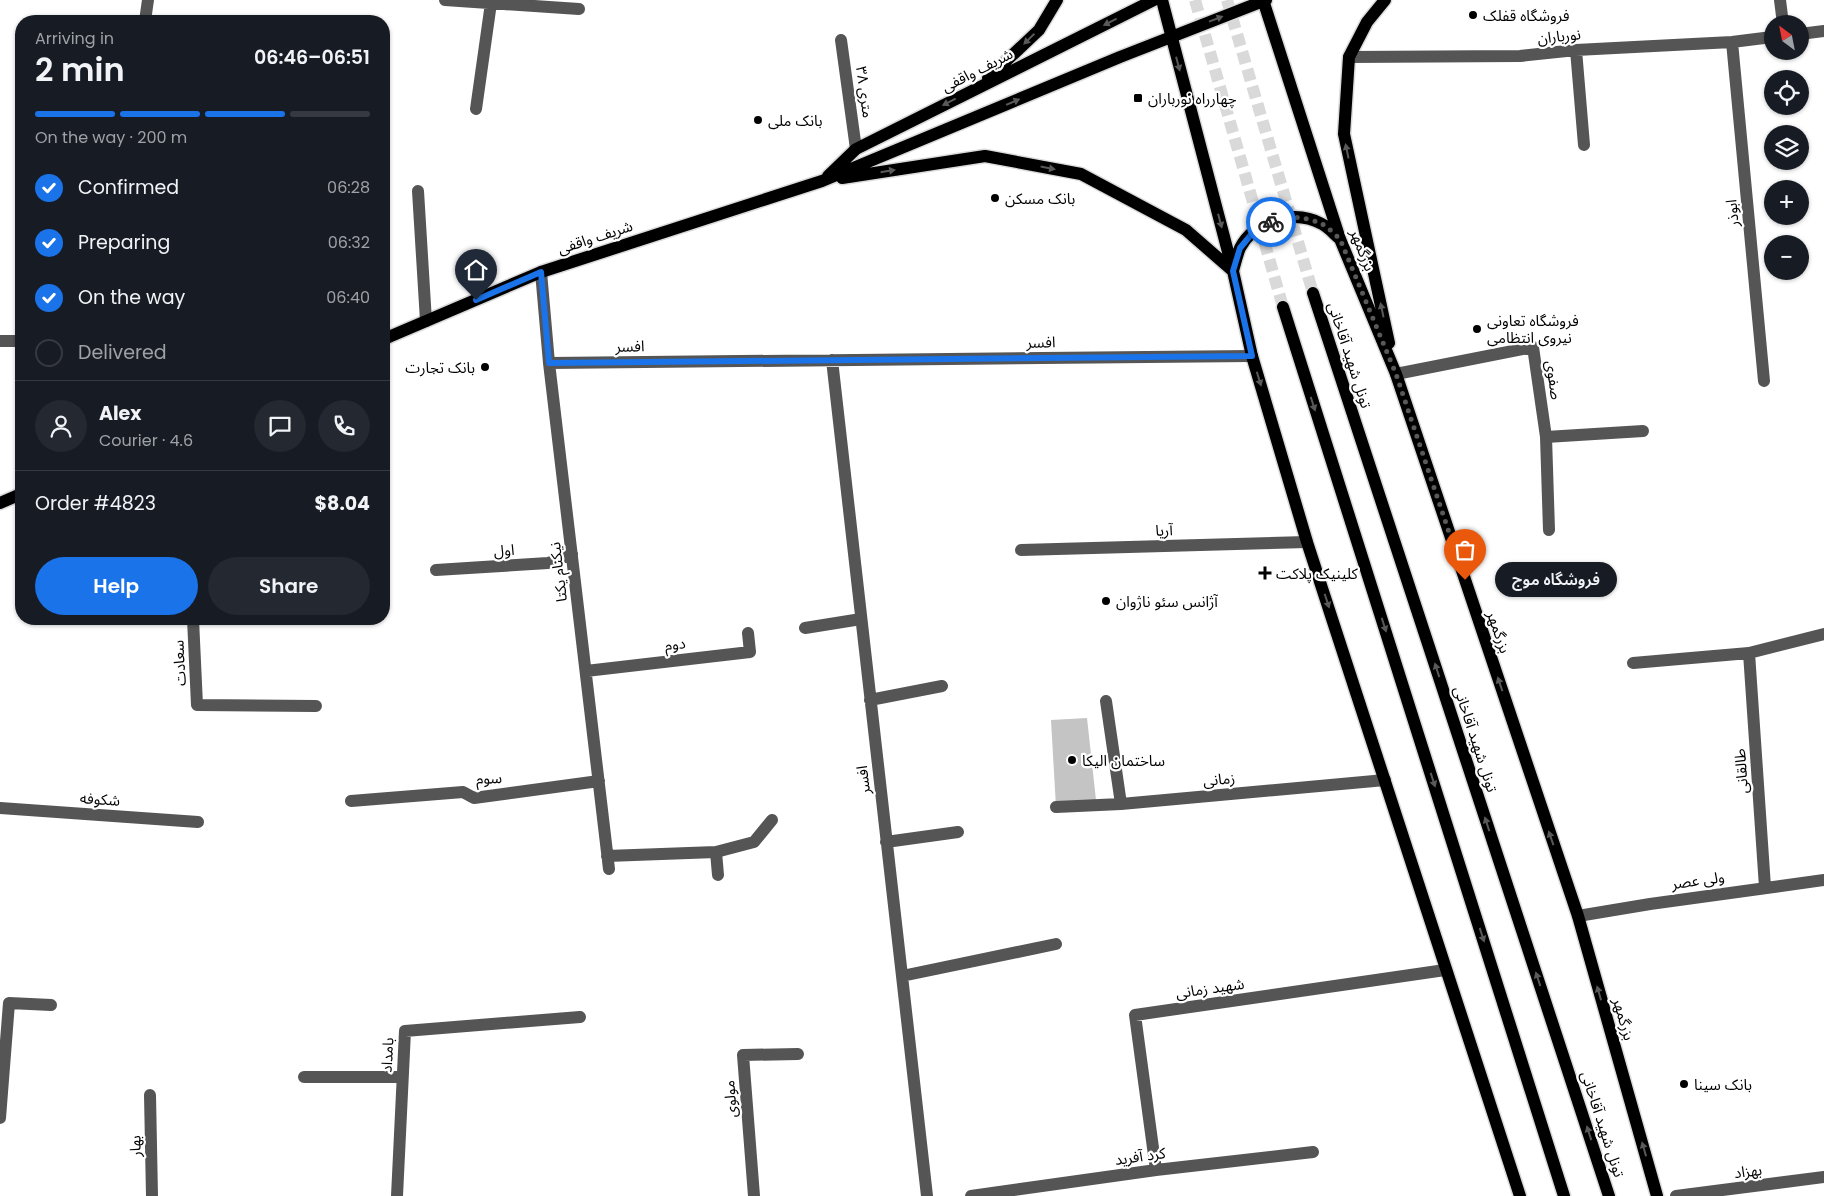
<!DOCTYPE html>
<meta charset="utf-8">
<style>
:root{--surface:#171b24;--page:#242831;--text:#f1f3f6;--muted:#9ea1a6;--line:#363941;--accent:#1a73e8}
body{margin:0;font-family:Poppins,"Noto Sans Arabic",sans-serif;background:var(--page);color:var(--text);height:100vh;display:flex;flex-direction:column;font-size:19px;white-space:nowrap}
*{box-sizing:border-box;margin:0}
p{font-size:16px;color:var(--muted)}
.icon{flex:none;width:28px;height:28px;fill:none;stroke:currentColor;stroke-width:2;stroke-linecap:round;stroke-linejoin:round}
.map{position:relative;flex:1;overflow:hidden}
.panel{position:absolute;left:15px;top:15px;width:375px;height:610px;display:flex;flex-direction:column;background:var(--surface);border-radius:20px;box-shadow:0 1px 4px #0004}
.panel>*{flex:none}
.needle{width:32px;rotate:328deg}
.fabs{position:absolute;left:1764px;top:15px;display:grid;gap:10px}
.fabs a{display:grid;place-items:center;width:45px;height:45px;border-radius:50%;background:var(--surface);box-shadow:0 1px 4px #0004;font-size:25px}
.pin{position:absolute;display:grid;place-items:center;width:42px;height:42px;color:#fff;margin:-51px -21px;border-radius:50% 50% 50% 0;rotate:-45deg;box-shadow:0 0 5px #0007}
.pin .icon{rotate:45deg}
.courier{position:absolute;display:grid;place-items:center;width:50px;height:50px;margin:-25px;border:4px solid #1a73e8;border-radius:50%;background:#fff;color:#222;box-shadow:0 1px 6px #0007}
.bubble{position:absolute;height:35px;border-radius:18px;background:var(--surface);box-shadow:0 1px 4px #0004;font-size:16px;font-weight:600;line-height:35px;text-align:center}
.headline em{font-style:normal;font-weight:600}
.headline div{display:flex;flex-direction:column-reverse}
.headline{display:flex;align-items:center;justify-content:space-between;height:85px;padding:0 20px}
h1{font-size:32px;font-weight:600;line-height:38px}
.bar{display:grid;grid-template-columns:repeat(4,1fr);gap:8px 5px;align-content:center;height:60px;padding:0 20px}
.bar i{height:6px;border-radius:4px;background:var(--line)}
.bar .on{background:var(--accent)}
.bar p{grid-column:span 4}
.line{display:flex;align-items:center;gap:12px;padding:0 20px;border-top:1px solid var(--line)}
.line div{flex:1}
.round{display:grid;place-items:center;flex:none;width:52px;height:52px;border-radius:26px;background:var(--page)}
ol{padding:0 20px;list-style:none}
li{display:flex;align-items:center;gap:15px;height:55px}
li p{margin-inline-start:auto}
li .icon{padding:5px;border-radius:50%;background:var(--accent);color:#fff;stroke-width:4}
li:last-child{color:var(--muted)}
li i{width:28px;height:28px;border:2px solid var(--line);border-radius:50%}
.button{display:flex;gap:10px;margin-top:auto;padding:10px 20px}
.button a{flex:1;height:58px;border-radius:30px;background:var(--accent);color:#fff;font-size:20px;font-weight:600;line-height:58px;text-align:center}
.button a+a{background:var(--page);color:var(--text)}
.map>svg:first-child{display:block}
.building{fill:#c4c4c4}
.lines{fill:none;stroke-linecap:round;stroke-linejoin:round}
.major-tunnel{stroke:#d9d9d9;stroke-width:12;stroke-dasharray:12 6;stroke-linecap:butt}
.major-casing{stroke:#dbdbdb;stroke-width:15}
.minor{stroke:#555;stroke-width:12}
.major{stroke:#000;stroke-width:12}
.oneway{fill:#595959}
.done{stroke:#595959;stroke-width:5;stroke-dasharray:0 9}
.route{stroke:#1a73e8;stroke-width:6}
.poi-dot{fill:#000;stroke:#fff;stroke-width:2}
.labels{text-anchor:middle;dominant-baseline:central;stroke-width:4.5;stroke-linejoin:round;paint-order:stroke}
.poi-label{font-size:15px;fill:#000;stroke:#fff;text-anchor:start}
.street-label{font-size:15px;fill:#000;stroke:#fff}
</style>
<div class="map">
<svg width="1824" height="1196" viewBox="0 0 1824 1196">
<rect width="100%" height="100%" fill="#fff"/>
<path class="building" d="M1087,718L1096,800L1056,807L1051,720Z"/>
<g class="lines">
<path class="major-tunnel" d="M1195,0L1283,307
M1227,0L1313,293"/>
<defs>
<path id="major" d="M1162,0L1233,271L1252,356L1307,542L1520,1196
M1263,0L1340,239L1396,374L1578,916L1657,1196
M1385,0L1367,22L1349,57L1344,134L1389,343
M988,78L1039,30L1057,0
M828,176L856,149L1154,0
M842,178L985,156L1081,174L1186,230L1233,271C1235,264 1237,255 1240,248C1255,220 1294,209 1322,224C1328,227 1334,234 1340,239
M1313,293L1609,1196
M1283,307L1564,1196
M384,339L541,272L822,181L1120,57L1266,0
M0,503L21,494"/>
</defs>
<use href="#major" class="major-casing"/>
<path class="minor" d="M445,0L579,9
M1780,0L1783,24
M145,21L148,0
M1800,34L1824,31
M841,40L856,149
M1732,42L1764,381
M1576,50L1584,145
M1349,57L1520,56L1576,50L1732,42L1772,37
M476,109L491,3
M418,191L426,321
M541,272L549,363L609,869
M0,341H21
M832,360L927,1196
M549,363L1252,356
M1396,374L1533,347L1546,437L1549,530
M1546,437L1643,431
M1021,550L1307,542
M436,570L548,563L572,554
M193,619L197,705L316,706
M805,628L861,619
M1749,653L1765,887
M1633,663L1749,653L1824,634
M586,671L750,652L748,633
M870,700L942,686
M1106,701L1121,804
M351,801L463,792L474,798L599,781
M1056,807L1121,804L1385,780
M0,808L198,822
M886,842L958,832
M716,852L718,875
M607,856L716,852L754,842L772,820
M1578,916L1650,904L1824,880
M902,976L1056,944
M304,1077H402
M150,1095L152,1196
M0,1118L9,1003L51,1005
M1156,1170L1135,1015L1445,970
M397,1196L405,1031L580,1017
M754,1196L743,1055L798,1054
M971,1196L1156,1170L1313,1152
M1676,1196L1824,1177"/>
<use href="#major" class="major"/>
</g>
<defs><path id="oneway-solid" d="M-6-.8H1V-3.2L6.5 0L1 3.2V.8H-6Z" transform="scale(1.25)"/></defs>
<g class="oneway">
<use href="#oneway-solid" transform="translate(1216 19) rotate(-21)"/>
<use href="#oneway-solid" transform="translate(1110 22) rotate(153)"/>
<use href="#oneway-solid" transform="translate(1029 39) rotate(136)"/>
<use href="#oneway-solid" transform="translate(1178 64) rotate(75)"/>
<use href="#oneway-solid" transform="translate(949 102) rotate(153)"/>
<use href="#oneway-solid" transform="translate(1013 102) rotate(-23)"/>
<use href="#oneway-solid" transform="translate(1347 151) rotate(-102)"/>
<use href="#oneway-solid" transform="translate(1048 168) rotate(11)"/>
<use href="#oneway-solid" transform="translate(888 171) rotate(-9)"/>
<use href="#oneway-solid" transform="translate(1220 221) rotate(75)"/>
<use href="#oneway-solid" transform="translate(1382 310) rotate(-102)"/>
<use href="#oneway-solid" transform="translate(1259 379) rotate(73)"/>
<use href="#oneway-solid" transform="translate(1313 404) rotate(72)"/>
<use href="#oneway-solid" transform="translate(1327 601) rotate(72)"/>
<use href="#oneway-solid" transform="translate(1384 625) rotate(72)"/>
<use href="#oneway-solid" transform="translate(1437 670) rotate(-108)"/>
<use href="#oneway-solid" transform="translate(1500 684) rotate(-109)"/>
<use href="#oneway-solid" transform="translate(1433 780) rotate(72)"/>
<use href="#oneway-solid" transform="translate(1487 824) rotate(-108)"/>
<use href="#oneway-solid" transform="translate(1551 838) rotate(-109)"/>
<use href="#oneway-solid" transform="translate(1482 935) rotate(72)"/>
<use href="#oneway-solid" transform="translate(1538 979) rotate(-108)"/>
<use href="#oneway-solid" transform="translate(1599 993) rotate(-106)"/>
<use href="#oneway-solid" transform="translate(1589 1133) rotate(-108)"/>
<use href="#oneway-solid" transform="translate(1644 1149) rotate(-106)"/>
</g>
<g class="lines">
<path class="done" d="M1271,222C1285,214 1307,217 1322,224C1328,227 1334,234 1340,239L1396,374L1465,580"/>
<path class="route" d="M476,300L541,272L549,363L1252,356L1233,271L1240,248L1255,230L1271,222"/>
</g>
<g class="poi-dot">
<circle cx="1473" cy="15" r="5"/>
<rect x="1133" y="93" width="10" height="10" rx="2.5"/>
<circle cx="758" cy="120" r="5"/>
<circle cx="995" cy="198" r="5"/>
<circle cx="1477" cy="329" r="5"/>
<circle cx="485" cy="367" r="5"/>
<path d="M1262.5 565.5h5v5h5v5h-5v5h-5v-5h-5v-5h5z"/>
<circle cx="1106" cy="601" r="5"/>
<circle cx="1072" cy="760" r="5"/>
<circle cx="1684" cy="1084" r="5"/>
</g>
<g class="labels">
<g class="poi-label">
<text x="1483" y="15">فروشگاه قفلک</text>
<text x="1148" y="98">چهارراه نورباران</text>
<text x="768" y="120">بانک ملی</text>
<text x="1005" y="198">بانک مسکن</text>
<text x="1487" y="320">فروشگاه تعاونی<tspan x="1487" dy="17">نیروی انتظامی</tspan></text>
<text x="475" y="367" text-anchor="end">بانک تجارت</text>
<text x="1276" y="573">کلینیک پلاکت</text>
<text x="1116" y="601">آژانس سئو ناژوان</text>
<text x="1082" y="760">ساختمان الیکا</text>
<text x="1694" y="1084">بانک سینا</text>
</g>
<g class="street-label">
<text transform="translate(1559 36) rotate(-6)">نورباران</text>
<text transform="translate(977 70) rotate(-27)">شریف واقفی</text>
<text transform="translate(865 92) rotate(82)">۳۸ متری</text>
<text transform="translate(1732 213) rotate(-95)">ابوذر</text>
<text transform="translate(595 237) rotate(-18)">شریف واقفی</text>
<text transform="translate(1363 250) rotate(69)">بزرگمهر</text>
<text transform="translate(1041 342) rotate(-1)">افسر</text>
<text transform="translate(630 346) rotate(-1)">افسر</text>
<text transform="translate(1350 355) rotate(72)">تونل شهید آقاخانی</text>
<text transform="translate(1554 380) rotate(82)">صفوی</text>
<text transform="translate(1164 530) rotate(-2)">آریا</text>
<text transform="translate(504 550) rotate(-4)">اول</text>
<text transform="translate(558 572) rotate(-97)">نیکنام یکتا</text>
<text transform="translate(1499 632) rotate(71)">بزرگمهر</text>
<text transform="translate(675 644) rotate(-7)">دوم</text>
<text transform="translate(179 663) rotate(-93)">سعادت</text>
<text transform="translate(1476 739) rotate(72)">تونل شهید آقاخانی</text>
<text transform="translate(1741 771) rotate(-94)">طالقانی</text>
<text transform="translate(489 778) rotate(-3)">سوم</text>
<text transform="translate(1219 779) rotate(-5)">زمانی</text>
<text transform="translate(863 780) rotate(-97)">افسر</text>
<text transform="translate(100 799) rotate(4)">شکوفه</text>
<text transform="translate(1698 880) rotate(-8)">ولی عصر</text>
<text transform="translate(1210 988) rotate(-8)">شهید زمانی</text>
<text transform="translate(1624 1019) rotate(74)">بزرگمهر</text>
<text transform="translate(387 1055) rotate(-87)">بامداد</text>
<text transform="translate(730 1099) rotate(-94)">مولوی</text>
<text transform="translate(1603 1124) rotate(72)">تونل شهید آقاخانی</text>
<text transform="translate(135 1146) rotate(-91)">بهار</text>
<text transform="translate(1140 1156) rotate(-8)">کرد آفرید</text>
<text transform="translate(1748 1171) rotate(-7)">بهزاد</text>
</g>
</g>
</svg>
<div class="fabs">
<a><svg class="needle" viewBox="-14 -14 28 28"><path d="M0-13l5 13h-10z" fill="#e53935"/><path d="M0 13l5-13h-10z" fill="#9ea1a6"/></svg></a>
<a><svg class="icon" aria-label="locate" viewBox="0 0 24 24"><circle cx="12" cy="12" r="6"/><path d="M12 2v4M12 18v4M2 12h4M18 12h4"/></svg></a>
<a><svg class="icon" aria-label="layers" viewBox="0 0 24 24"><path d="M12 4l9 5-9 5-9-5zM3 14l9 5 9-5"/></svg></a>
<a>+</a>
<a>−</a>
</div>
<div class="pin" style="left:1465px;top:580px;background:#ea580c"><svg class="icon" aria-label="bag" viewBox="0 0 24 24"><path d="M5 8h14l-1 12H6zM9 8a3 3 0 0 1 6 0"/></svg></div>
<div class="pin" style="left:476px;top:300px;background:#1f2937"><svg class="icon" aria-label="home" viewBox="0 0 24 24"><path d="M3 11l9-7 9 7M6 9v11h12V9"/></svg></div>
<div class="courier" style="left:1271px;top:222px"><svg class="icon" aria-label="bike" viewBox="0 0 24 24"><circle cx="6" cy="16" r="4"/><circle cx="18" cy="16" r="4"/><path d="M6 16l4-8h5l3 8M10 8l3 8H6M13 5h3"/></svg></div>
<div class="bubble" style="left:1495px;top:562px;width:122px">فروشگاه موج</div>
<section class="panel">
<div class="headline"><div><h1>2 min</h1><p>Arriving in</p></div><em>06:46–06:51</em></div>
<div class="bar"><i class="on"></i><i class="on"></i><i class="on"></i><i></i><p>On the way · 200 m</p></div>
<ol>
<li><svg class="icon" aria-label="check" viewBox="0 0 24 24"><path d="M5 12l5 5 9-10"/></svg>Confirmed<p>06:28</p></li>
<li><svg class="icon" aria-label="check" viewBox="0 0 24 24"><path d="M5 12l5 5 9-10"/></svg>Preparing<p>06:32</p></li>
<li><svg class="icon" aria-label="check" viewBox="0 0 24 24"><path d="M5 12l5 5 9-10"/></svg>On the way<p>06:40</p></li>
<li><i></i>Delivered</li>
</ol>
<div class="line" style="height:90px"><a class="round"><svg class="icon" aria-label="person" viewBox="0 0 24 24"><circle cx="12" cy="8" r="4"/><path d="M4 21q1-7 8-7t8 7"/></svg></a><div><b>Alex</b><p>Courier · 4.6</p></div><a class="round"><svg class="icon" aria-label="chat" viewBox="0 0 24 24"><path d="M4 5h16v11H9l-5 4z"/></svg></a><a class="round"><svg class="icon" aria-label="phone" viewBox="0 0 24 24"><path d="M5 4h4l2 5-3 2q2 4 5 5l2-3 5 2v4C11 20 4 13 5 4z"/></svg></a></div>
<div class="line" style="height:65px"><div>Order #4823</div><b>$8.04</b></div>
<div class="button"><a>Help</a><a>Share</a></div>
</section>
</div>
